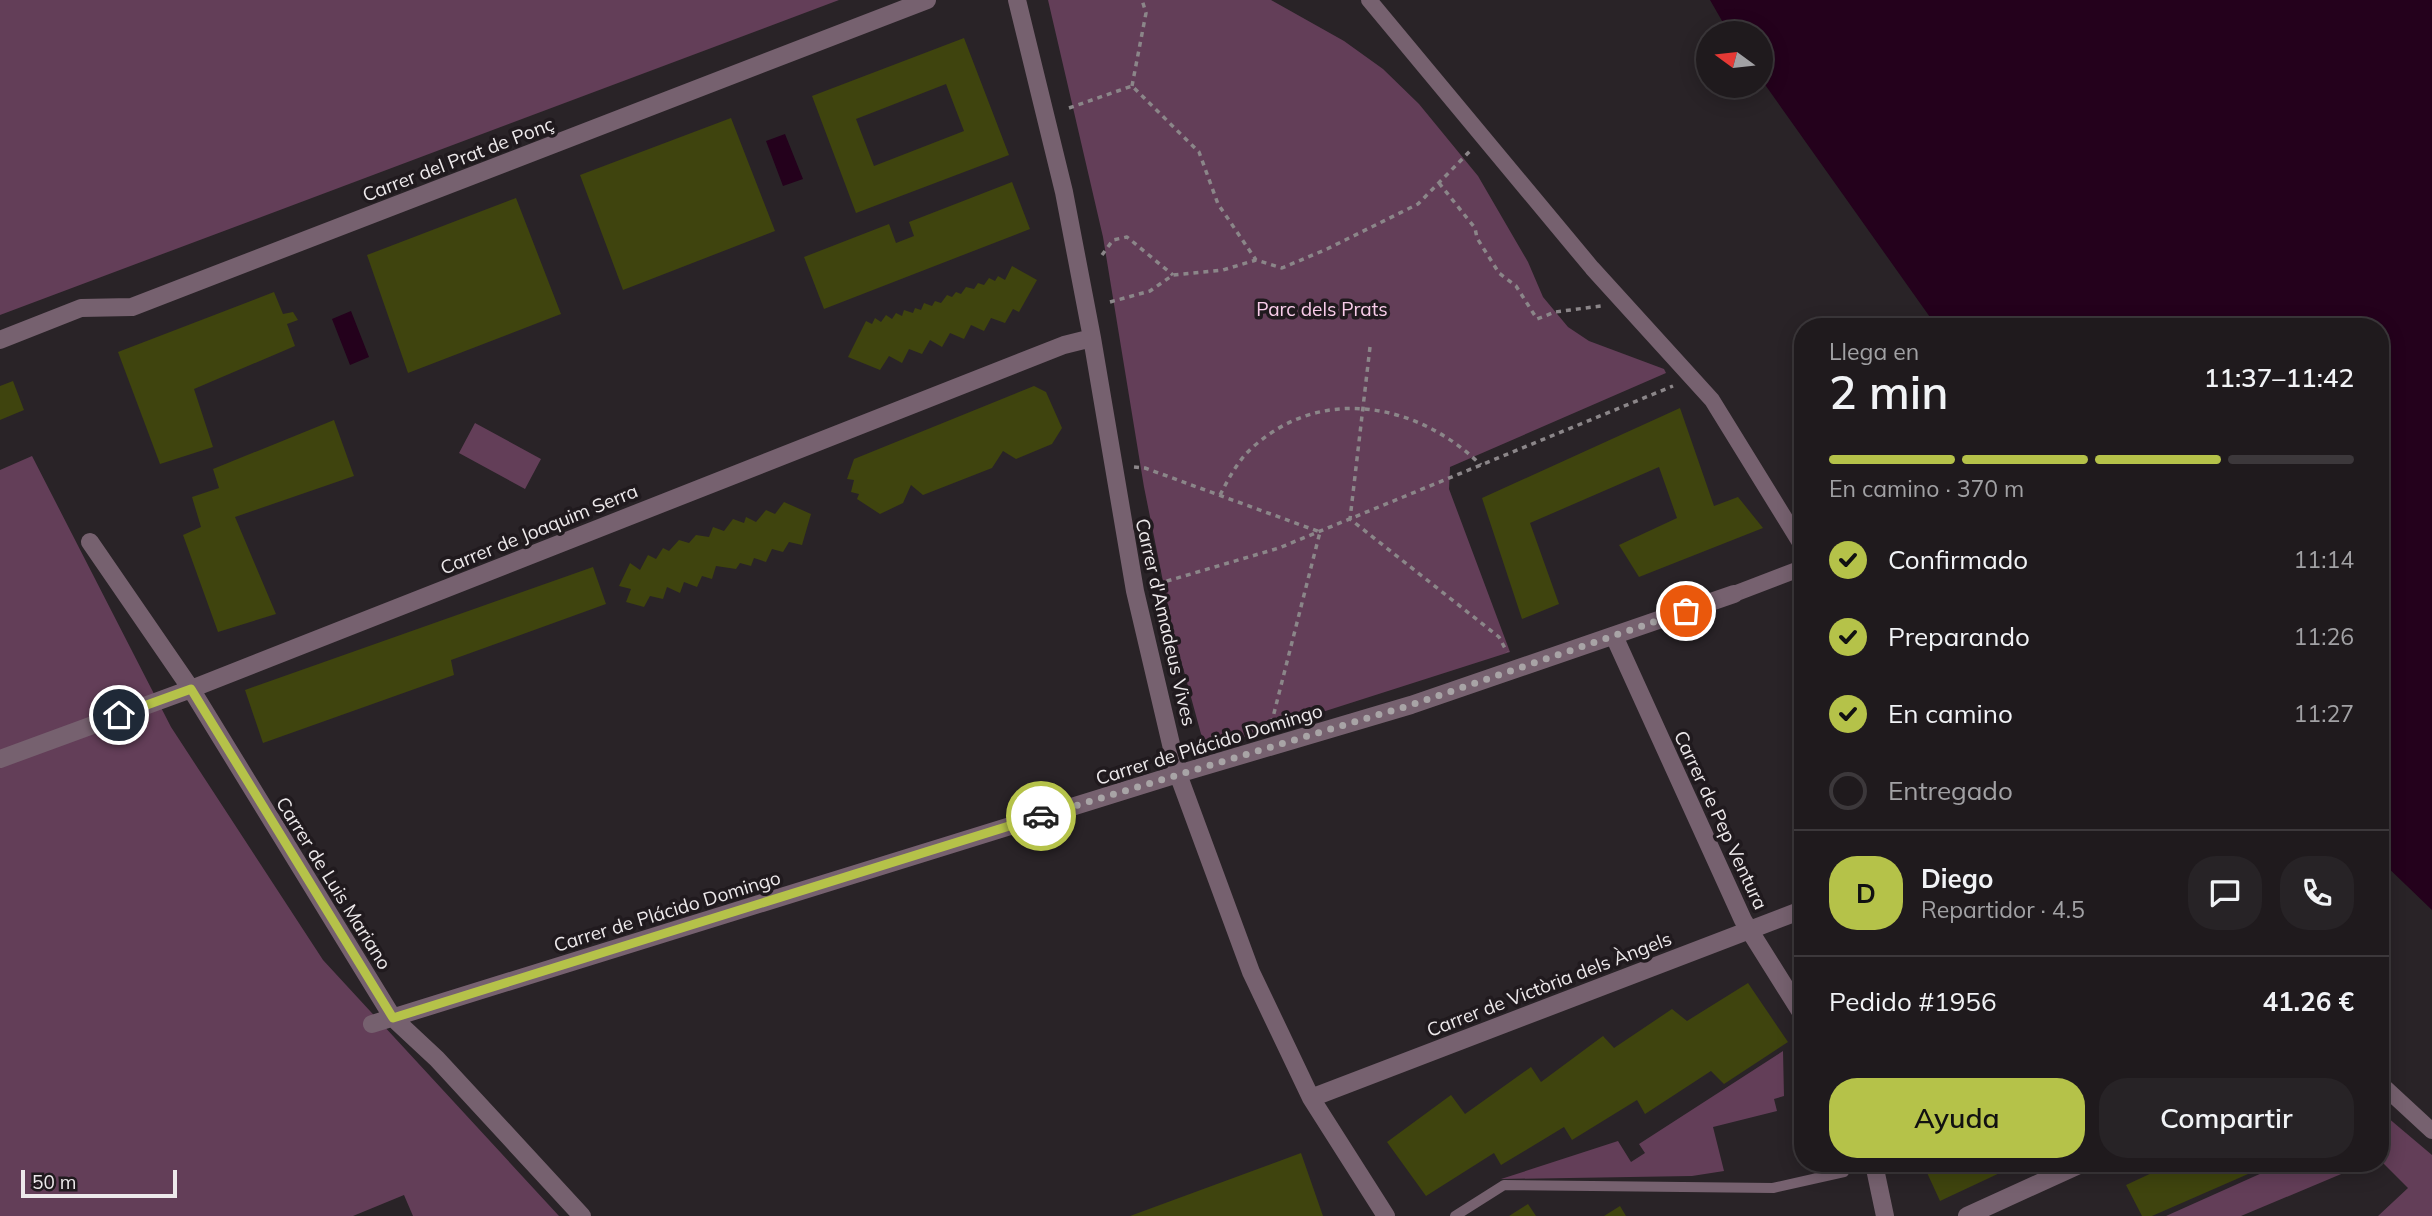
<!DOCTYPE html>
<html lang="es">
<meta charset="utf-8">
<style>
:root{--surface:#1f1a1d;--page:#272326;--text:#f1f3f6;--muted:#a1a1a4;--line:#3c383b;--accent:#b5c249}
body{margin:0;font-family:Mulish,sans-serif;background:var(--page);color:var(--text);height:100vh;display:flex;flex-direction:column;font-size:26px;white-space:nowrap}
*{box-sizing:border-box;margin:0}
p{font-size:23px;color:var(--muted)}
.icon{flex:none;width:38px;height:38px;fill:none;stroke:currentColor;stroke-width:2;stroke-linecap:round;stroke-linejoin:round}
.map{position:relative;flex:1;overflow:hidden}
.side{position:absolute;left:1794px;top:318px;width:595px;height:854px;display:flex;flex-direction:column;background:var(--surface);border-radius:28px;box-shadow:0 4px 18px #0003,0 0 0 2px var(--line)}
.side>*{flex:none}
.needle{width:46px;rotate:285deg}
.buttons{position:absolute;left:1696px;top:21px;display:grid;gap:14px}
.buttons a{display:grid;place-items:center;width:77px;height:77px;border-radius:50%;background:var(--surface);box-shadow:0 4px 18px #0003,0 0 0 2px var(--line);font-size:35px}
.scale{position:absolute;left:21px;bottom:18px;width:156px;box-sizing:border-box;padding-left:7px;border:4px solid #ede9eb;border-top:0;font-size:19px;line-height:24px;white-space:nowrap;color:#ede9eb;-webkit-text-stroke:5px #201a1e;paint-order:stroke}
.pin{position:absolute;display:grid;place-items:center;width:60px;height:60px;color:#fff;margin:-30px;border:4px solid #fff;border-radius:50%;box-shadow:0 2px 7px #0007}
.courier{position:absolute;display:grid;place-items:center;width:70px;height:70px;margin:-35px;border:5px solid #b5c249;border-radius:50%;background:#fff;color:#222;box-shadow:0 2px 9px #0007}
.headline em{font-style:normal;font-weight:600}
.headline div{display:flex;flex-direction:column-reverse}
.headline{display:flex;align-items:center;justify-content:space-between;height:119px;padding:0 35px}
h1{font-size:46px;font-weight:600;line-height:52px}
.bar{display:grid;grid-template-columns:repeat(4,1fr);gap:10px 7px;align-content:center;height:84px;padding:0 35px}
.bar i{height:9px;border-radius:5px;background:var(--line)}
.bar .active{background:var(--accent)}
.bar p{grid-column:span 4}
.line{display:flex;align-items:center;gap:18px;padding:0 35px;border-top:2px solid var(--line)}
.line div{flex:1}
.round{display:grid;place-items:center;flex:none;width:74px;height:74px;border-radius:28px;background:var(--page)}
ol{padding:0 35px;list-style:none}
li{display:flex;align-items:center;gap:21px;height:77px}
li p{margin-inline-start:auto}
li .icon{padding:7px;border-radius:50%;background:var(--accent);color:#111;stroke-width:4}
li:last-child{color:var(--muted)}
li i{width:38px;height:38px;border:4px solid var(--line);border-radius:50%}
.action{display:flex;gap:14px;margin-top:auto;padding:14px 35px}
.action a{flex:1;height:80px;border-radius:28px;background:var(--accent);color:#111;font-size:28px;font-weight:600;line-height:80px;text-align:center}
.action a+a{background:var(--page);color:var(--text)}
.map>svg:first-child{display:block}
.green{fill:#633e58}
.water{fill:#24011c}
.building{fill:#3f440e;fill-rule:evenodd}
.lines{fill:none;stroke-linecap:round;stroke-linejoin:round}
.path{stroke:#8b8689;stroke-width:3.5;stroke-dasharray:5 5;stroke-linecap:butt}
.service{stroke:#76616f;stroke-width:10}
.pedestrian{stroke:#76616f;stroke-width:16}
.minor{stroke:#76616f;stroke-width:18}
.done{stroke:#a8a4a6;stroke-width:7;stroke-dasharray:0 12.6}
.route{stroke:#b5c249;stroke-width:9}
.labels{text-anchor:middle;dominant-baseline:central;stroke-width:7;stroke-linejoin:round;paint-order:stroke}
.street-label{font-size:19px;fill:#ede9eb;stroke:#201a1e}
.park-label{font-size:19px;fill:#f8cce9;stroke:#201a1e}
</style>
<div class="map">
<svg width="2432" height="1216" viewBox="0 0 2432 1216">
<rect width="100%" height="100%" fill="#292327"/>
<path class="green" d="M0,0H839L0,315Z
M1048,0H1271L1344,41L1383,69L1419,104L1478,176L1528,262L1543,297L1568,327L1589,341L1664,369L1666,373L1450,467L1449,489L1510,652L1222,744L1206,740L1201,734L1173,631L1144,487L1103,237Z
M475,423L541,459L525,489L459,453Z
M32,456L171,727L323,960L559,1216H413L404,1195L353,1216H0V470Z
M1783,1051L1784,1096L1774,1099L1777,1111L1713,1127L1724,1171L1692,1176L1501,1179L1618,1141L1631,1162L1645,1153L1639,1144Z
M2387,1117L2432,1155V1216H2378L2408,1188L2380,1160V1120Z
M2282,1164H2365L2241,1216H2166Z"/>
<path class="water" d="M1710,0H2432V910L2380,860V327H1937L1761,79L1760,33H1729Z
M785,134L803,179L783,186L766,141Z
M351,311L369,357L350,365L332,319Z"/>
<path class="building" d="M964,38L1009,155L856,213L812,96ZM946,84L964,131L874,166L856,119Z
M731,118L775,231L623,290L580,175Z
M1012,182L1030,229L824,309L804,257L889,224L896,243L914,236L909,222Z
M516,198L561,314L408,373L367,255Z
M1012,266L1037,280L1019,312L1013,309L1005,323L991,318L984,331L971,325L964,339L950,333L942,347L930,340L922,354L909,349L902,363L889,356L880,370L848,357L866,321L872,324L875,318L881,322L886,315L892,319L896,313L902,316L904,310L913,313L915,308L921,310L924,303L932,306L935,301L941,303L947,295L952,297L956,292L961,294L966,287L974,289L978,283L984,285L989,278L995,281L998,276L1005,280Z
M274,292L283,314L293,312L298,320L287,324L295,346L194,389L213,447L160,464L118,352Z
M13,381L24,410L0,420V386Z
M1034,386L1046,392L1062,428L1052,444L1016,459L1003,451L992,468L923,495L911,485L903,503L880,514L857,499L859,494L851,492L854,480L847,479L854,459Z
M1680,408L1714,506L1738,497L1763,528L1639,577L1619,545L1677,518L1659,467L1530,523L1559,604L1522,619L1482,498Z
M334,420L354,476L235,517L276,614L218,632L183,535L201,527L192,497L219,488L213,469Z
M784,502L811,514L802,545L789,542L783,552L772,549L766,562L754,558L751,566L740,563L736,569L716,566L712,579L702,576L697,587L684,582L680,593L667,587L663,599L650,596L644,607L626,602L631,589L619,586L630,563L640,570L648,555L656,559L663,548L669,551L679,540L689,543L696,535L709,537L713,527L724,531L733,519L744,523L746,517L756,522L766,510L775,514Z
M593,567L606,604L451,660L454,675L263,743L245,690Z
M1748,983L1788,1042L1724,1084L1711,1071L1645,1114L1637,1100L1572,1140L1564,1127L1501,1165L1494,1153L1426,1196L1387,1142L1451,1095L1465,1114L1531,1067L1541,1082L1603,1036L1614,1048L1672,1009L1687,1021Z
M1301,1153L1323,1216H1130Z
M1923,1164H2019L1940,1201Z
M2171,1164H2271L2152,1216H2142L2126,1185Z
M1528,1204L1536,1216H1509Z
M1620,1206L1626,1216H1604Z"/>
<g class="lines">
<path class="path" d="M1132,86L1146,13L1142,0
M1069,108L1132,86L1199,152L1218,204L1256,260
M1439,183L1475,228L1477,238L1499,273L1516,286L1537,319L1555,312L1601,306
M1102,255L1113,240L1127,237L1173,275
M1110,302L1150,291L1173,275L1223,270L1256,260L1282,268L1327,249L1418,204L1472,149
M1370,347L1350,519L1499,637L1507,652
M1134,467L1145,468L1320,532L1272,721L1274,726
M1220,495C1229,478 1238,460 1253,447C1323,384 1419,404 1481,465
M1157,584L1279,548L1673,386"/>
<path class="service" d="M1455,1216L1504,1185L1773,1188L1844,1172"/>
<path class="pedestrian" d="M1369,0L1592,268L1712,400L1802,546
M1734,594L1802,568
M2380,1083L2432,1131"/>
<path class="minor" d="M1017,0L1064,192L1092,338L1135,591L1178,774L1251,972L1311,1098L1386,1216
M0,340L81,308L132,307L927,0
M90,542L191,689L393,1018L437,1059L582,1216
M1614,636L1743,920L1802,1014
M0,759L191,689L1064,345L1092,338
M372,1024L1178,774L1411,705L1734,594
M1311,1098L1802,910
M1874,1164L1885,1216
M1967,1216L2081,1164"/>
</g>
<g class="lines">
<path class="done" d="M1041,816L1411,705L1686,611"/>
<path class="route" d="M119,715L191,689L393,1018L1041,816"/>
</g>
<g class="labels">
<g class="street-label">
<text transform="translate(458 159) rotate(-21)">Carrer del Prat de Ponç</text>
<text transform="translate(539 529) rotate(-22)">Carrer de Joaquim Serra</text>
<text transform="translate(1166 622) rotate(77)">Carrer d'Amadeus Vives</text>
<text transform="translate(1209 744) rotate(-17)">Carrer de Plácido Domingo</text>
<text transform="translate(1721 820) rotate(65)">Carrer de Pep Ventura</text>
<text transform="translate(334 883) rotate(58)">Carrer de Luis Mariano</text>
<text transform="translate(667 911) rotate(-17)">Carrer de Plácido Domingo</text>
<text transform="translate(1549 984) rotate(-21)">Carrer de Victòria dels Àngels</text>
</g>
<g class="park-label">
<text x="1322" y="309">Parc dels Prats</text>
</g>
</g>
</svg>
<div class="buttons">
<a><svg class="needle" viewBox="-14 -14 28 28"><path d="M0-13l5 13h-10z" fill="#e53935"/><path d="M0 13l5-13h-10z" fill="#a1a1a4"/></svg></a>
</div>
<div class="scale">50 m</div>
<div class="pin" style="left:1686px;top:611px;background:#ea580c"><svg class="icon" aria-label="bag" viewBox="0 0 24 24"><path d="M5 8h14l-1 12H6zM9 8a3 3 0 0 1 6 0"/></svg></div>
<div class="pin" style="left:119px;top:715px;background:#1f2937"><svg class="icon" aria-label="home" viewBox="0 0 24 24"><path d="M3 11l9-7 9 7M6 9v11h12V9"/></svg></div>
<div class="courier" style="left:1041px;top:816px"><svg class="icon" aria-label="car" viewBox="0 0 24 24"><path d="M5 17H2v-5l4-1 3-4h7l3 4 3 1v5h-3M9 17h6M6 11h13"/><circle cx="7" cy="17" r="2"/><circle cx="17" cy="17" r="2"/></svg></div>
<section class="side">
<div class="headline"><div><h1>2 min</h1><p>Llega en</p></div><em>11:37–11:42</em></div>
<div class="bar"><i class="active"></i><i class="active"></i><i class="active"></i><i></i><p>En camino · 370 m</p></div>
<ol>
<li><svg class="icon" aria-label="check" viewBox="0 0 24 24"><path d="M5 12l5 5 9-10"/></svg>Confirmado<p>11:14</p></li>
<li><svg class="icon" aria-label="check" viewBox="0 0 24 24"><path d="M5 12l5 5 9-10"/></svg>Preparando<p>11:26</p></li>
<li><svg class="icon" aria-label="check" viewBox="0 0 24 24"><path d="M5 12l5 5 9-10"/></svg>En camino<p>11:27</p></li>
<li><i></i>Entregado</li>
</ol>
<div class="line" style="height:126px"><b class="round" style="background:var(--accent);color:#111">D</b><div><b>Diego</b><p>Repartidor · 4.5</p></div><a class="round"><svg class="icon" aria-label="chat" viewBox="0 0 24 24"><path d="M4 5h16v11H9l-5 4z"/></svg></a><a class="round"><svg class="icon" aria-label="phone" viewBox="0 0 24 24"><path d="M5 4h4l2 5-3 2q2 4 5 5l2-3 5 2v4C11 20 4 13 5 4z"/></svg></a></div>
<div class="line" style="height:91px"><div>Pedido #1956</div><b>41.26 €</b></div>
<div class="action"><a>Ayuda</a><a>Compartir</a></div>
</section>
</div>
